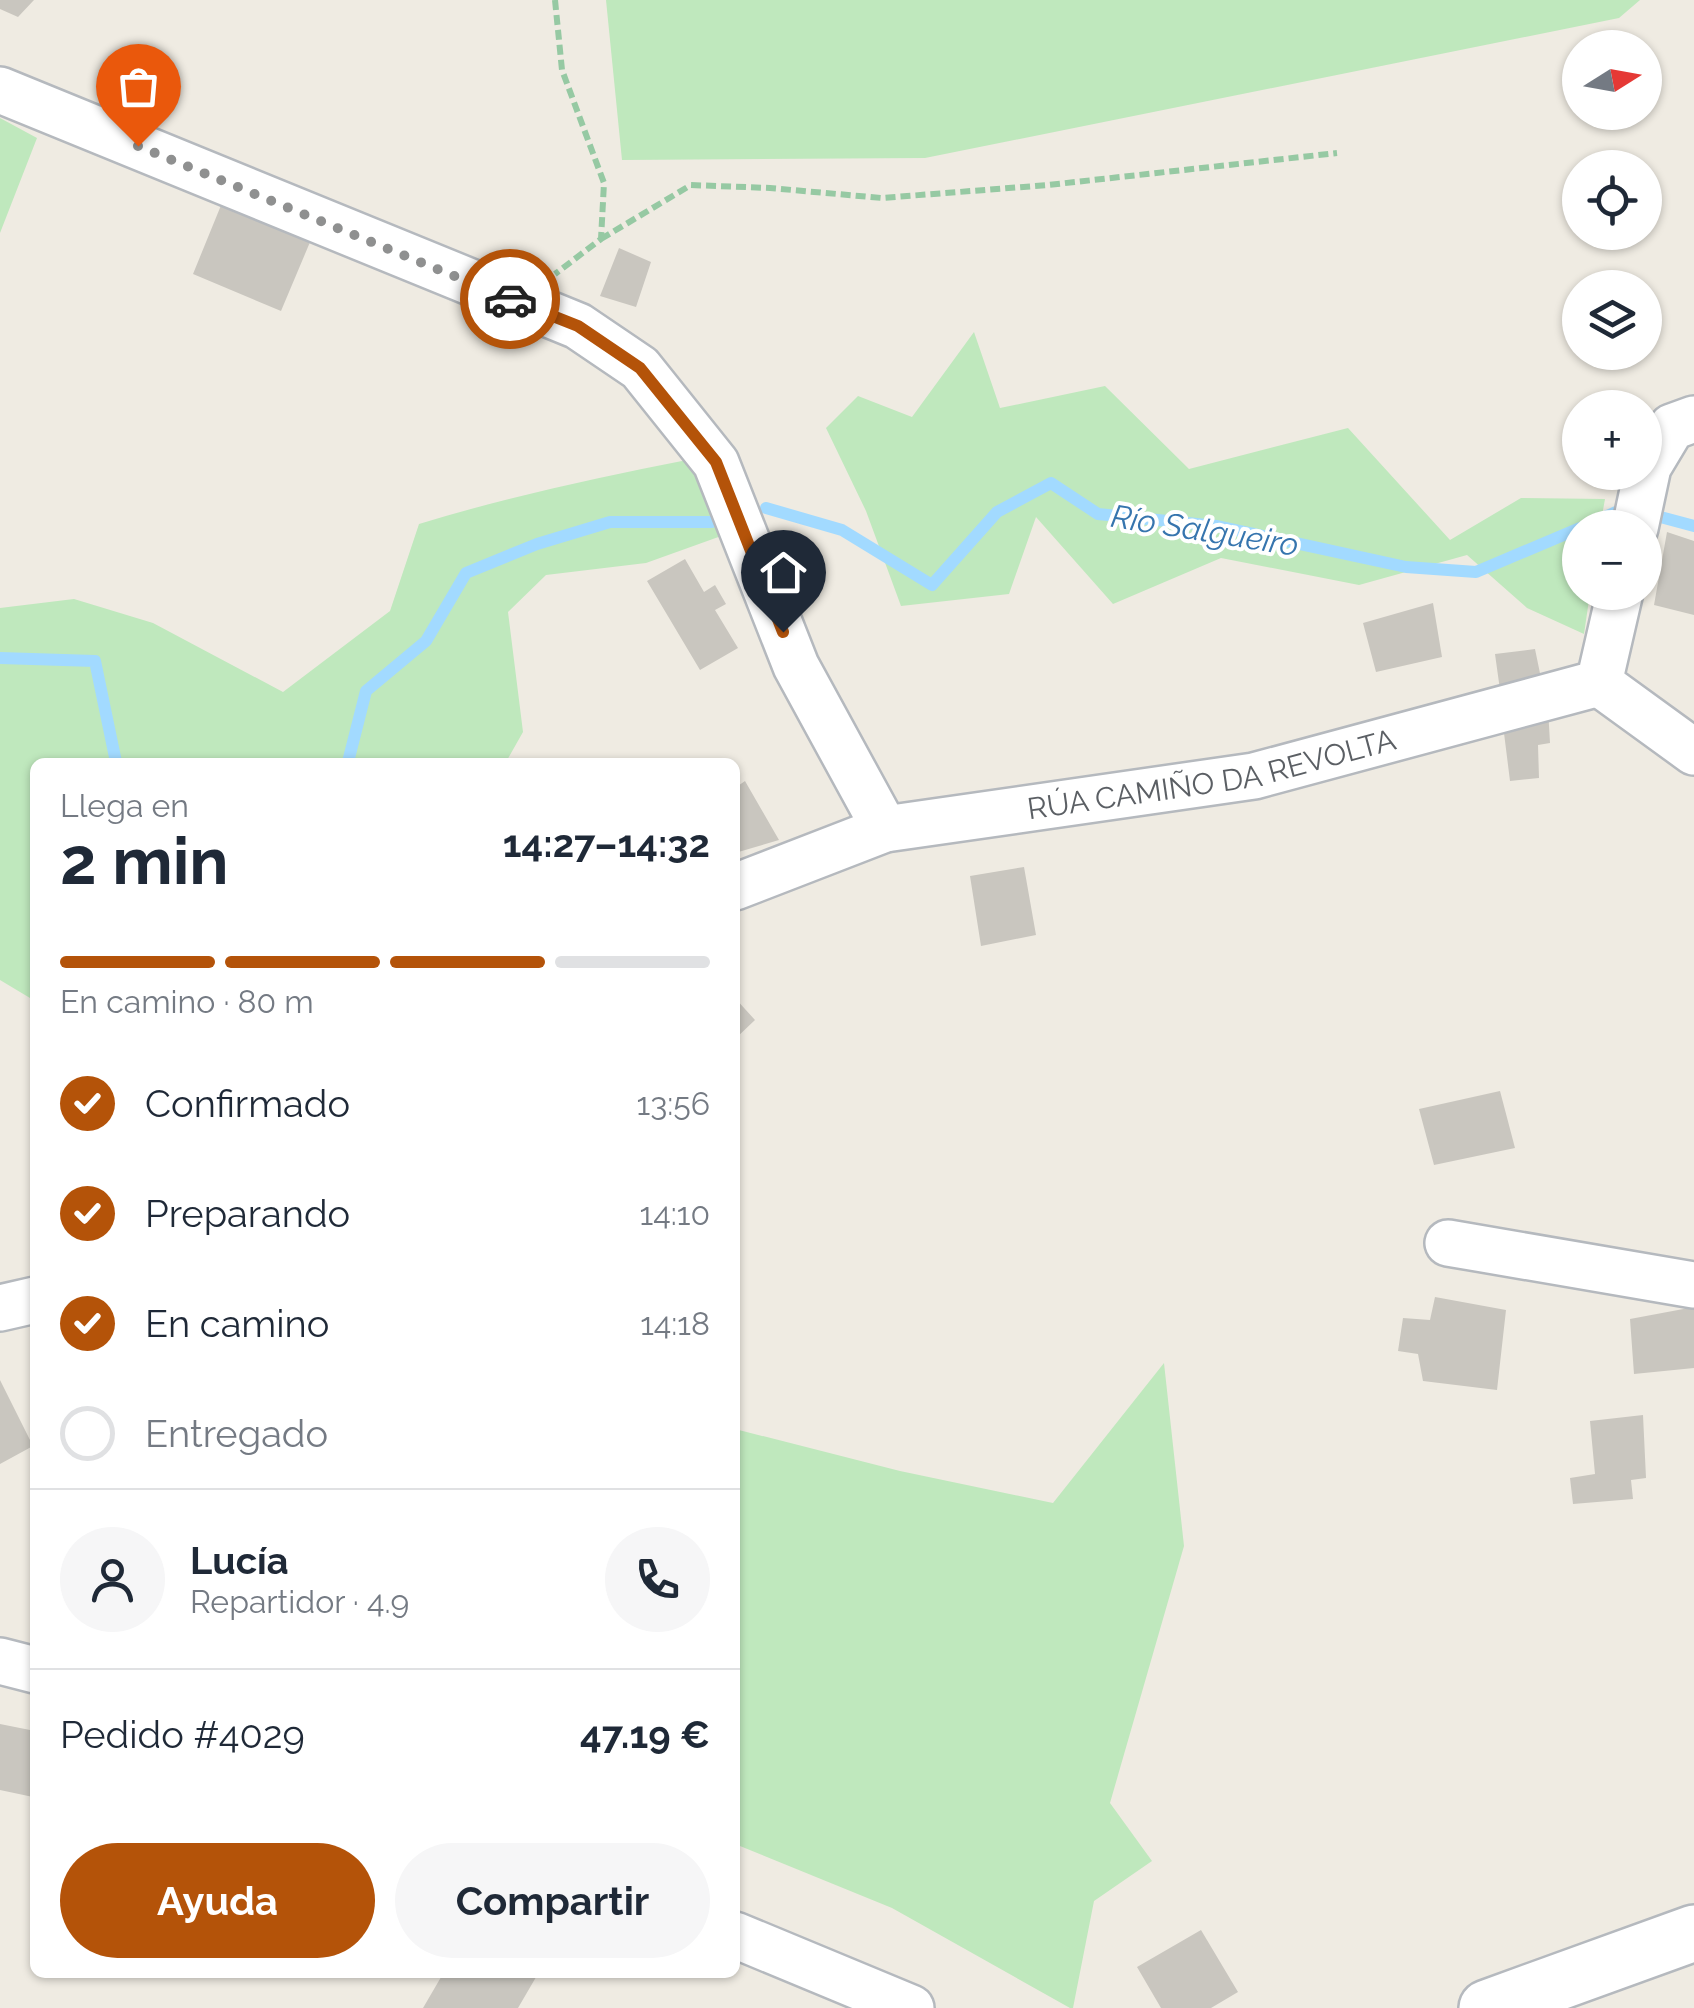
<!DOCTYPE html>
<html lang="es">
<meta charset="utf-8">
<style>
:root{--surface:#fff;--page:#f6f6f7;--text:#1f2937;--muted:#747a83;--line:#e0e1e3;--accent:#b45309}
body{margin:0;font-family:Raleway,sans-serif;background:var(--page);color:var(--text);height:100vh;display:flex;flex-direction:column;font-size:38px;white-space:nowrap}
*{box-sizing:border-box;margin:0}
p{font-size:32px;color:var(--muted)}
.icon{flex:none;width:55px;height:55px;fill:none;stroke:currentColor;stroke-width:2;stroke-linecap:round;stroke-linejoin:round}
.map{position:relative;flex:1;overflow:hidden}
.panel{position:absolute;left:30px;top:758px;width:710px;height:1220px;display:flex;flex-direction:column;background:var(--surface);border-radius:15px;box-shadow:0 2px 8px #0004}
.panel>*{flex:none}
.needle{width:65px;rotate:79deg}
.buttons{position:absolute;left:1562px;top:30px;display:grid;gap:20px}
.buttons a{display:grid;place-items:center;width:100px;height:100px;border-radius:50%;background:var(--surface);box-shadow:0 2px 8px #0004;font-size:50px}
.pin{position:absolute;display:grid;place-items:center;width:85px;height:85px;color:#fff;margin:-102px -42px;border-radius:50% 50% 50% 0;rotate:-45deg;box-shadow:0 0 10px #0007}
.pin .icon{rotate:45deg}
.courier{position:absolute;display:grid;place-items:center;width:100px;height:100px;margin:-50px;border:8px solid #b45309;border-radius:50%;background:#fff;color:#222;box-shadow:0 2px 12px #0007}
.summary em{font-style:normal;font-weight:700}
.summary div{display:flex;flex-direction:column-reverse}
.summary{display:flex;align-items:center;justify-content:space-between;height:170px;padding:0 30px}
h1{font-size:65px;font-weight:700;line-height:75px}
.bar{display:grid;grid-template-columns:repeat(4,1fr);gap:15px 10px;align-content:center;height:120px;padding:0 30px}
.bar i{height:12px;border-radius:8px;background:var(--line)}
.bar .current{background:var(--accent)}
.bar p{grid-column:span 4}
.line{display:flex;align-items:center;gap:25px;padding:0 30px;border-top:2px solid var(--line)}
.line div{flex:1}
.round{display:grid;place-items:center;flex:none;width:105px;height:105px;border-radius:52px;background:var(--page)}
ol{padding:0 30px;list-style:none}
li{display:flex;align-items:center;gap:30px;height:110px}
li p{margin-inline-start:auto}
li .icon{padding:10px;border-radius:50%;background:var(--accent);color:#fff;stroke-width:4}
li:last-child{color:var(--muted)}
li i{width:55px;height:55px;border:5px solid var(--line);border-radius:50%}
.action{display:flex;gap:20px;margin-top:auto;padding:20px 30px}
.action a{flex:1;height:115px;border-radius:60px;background:var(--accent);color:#fff;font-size:40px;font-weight:700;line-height:115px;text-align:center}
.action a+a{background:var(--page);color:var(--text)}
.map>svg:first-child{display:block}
.green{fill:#bfe8bd}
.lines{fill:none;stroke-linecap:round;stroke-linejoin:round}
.stream{stroke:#a2daff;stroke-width:12}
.building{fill:#c9c6bf}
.minor-casing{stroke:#b5b9be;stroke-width:50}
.tertiary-casing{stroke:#b5b9be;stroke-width:60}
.path{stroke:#96c9a3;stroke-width:6;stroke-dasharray:10 5;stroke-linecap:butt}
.minor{stroke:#fff;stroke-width:45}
.tertiary{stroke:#fff;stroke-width:55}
.done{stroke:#8f9090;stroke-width:10;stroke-dasharray:0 18}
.route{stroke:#b45309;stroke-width:12}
.labels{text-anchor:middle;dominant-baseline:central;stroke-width:8;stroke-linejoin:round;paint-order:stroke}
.street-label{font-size:30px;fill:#5b5f64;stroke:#fff}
.water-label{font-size:32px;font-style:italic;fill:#3675ae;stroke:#fff}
</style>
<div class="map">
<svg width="1694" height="2008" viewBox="0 0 1694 2008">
<rect width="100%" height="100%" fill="#efebe2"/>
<path class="green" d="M606,0H1640L1619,18L925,158L622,160Z
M0,118L37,138L0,233Z
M974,332L1000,408L1105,386L1189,469L1348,428L1450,540L1521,498L1605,499L1600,527L1580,528V592L1590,593L1584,634L1527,608L1467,555L1359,585L1221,558L1113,604L1036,517L1009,594L901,606L866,511L826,428L858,396L912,417Z
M687,460L724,535L646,563L546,575L508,612L523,732L506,762H35V1001L0,980V608L74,599L153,623L283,692L390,611L419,524C507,497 596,478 687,460Z
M1164,1363L1184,1546L1110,1803L1152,1861L1094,1901L1073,2008H1070L892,1908L735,1844V1429L900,1471L1053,1503Z"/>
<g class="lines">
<path class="stream" d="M766,508L842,530L932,585L997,512L1051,483L1098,514L1217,526L1406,567L1476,572L1580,528
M1653,515L1694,526
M1581,528L1616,512
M0,658L95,661L116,762
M348,762L366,691L426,641L466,573L537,544L610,522H712"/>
</g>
<path class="building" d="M0,0H34L18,17L0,9Z
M224,198L313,235L281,311L193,274Z
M619,248L651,262L636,307L600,296Z
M1667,532L1694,541V615L1654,605Z
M685,559L704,592L715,585L726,604L715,610L738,648L700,670L647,581Z
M1433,603L1442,657L1376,672L1363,623Z
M1535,649L1542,683L1500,690L1495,654Z
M1548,708L1550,743L1538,745L1539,778L1510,781L1502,717Z
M745,781L779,840L735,853V788Z
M1024,867L1036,935L981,946L970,876Z
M735,998L755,1020L735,1039Z
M1500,1091L1515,1148L1434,1165L1419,1109Z
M1435,1297L1506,1310L1497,1390L1423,1381L1418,1354L1398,1351L1403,1318L1430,1320Z
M1694,1307V1368L1634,1374L1630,1319Z
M0,1380L33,1446L0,1464Z
M1643,1415L1646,1478L1631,1480L1633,1499L1573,1504L1570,1478L1595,1474L1590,1421Z
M0,1724L35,1731L33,1797L0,1790Z
M1201,1930L1238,1992L1211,2008H1161L1137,1967Z
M444,1972H539L518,2008H423Z"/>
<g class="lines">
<defs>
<g id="minor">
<path d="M0,90L578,326L640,368L716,463L796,666L885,829"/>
<path d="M1635,528L1648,467L1672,427L1694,419"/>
<path d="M1599,683L1694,752"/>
<path id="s1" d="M735,887L885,829L1254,776L1599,683L1620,592"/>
<path d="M1448,1243L1694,1285"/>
<path d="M0,1308L35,1300"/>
<path d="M0,1661L35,1670"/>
<path d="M735,1935L911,2008"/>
</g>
<path id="tertiary" d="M1487,2008L1694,1933"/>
</defs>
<use href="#minor" class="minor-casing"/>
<use href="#tertiary" class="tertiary-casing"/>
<path class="path" d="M555,0L562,70L604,183L601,239L555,274
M601,239L691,185L770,188L882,198L1048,185L1337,153"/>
<use href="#minor" class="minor"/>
<use href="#tertiary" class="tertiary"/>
</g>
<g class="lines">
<path class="done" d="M138,146L510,299"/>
<path class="route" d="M510,299L578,326L640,368L716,462L783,632"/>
</g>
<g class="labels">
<g class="street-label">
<text stroke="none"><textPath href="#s1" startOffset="492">RÚA CAMIÑO DA REVOLTA</textPath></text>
</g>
<g class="water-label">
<text transform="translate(1205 530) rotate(9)">Río Salgueiro</text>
</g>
</g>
</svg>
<div class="buttons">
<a><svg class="needle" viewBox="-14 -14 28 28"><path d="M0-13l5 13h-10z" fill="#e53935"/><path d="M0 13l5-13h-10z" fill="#747a83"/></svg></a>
<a><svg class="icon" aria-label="locate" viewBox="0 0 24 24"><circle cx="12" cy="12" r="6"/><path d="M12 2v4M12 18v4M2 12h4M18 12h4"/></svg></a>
<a><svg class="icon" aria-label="layers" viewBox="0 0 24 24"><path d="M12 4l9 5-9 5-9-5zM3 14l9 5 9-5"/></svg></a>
<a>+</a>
<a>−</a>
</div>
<div class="pin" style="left:138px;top:146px;background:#ea580c"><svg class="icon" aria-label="bag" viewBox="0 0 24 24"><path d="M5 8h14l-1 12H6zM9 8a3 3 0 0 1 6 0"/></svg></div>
<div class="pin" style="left:783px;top:632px;background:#1f2937"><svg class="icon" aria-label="home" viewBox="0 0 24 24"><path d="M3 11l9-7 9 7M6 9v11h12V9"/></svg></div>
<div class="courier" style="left:510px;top:299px"><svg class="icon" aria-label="car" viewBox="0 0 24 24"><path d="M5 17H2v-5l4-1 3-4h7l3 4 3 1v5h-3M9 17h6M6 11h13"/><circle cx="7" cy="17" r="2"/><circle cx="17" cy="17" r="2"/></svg></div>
<section class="panel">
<div class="summary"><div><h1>2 min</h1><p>Llega en</p></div><em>14:27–14:32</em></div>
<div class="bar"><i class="current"></i><i class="current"></i><i class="current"></i><i></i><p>En camino · 80 m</p></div>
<ol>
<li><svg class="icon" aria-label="check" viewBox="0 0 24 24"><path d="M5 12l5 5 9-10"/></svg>Confirmado<p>13:56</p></li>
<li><svg class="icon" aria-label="check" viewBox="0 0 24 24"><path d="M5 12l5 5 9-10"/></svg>Preparando<p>14:10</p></li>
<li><svg class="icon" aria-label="check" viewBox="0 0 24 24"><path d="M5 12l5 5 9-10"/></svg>En camino<p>14:18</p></li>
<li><i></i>Entregado</li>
</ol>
<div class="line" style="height:180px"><a class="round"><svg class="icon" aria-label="person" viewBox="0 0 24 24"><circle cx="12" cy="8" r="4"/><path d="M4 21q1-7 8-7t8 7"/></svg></a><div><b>Lucía</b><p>Repartidor · 4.9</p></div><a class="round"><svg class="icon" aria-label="phone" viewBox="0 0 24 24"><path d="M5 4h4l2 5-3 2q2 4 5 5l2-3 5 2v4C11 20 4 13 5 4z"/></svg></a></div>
<div class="line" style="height:130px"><div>Pedido #4029</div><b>47.19 €</b></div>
<div class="action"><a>Ayuda</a><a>Compartir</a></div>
</section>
</div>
